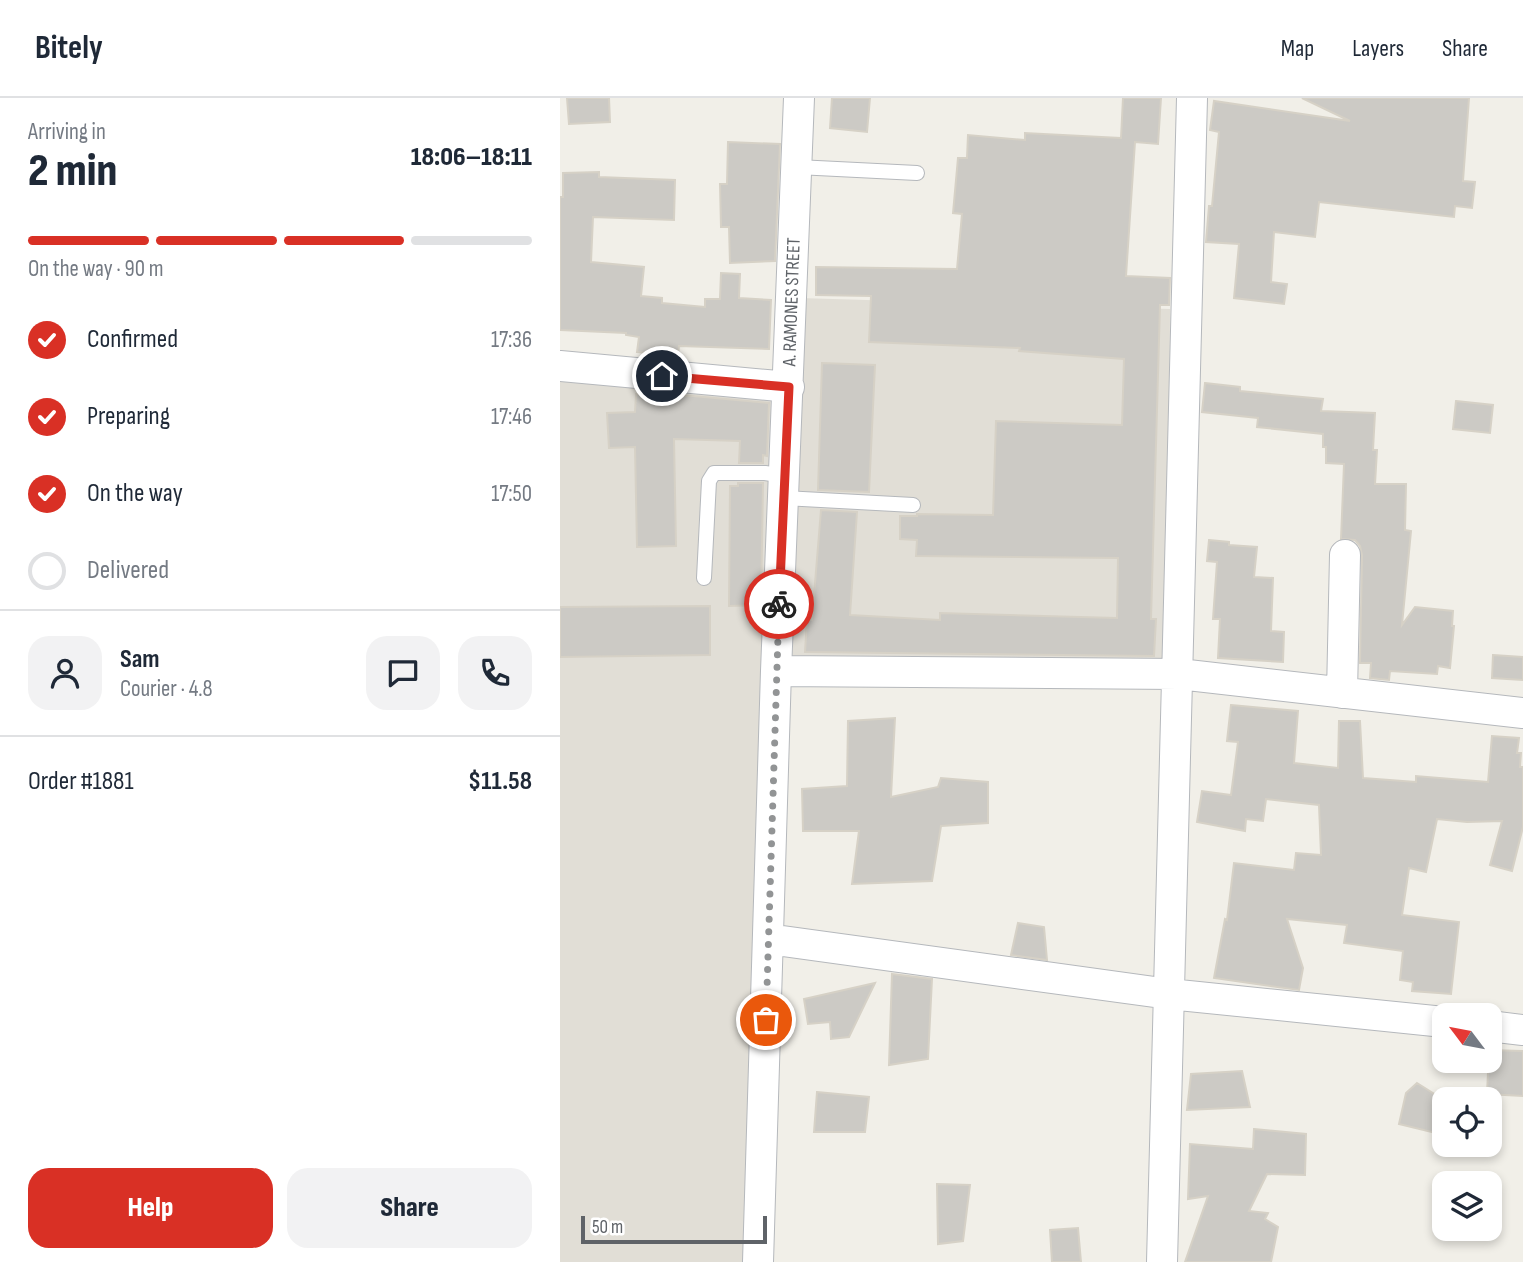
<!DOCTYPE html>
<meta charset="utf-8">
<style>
:root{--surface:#fff;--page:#f2f2f3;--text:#1f2937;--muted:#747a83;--line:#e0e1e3;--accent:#d93025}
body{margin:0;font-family:"Sofia Sans Condensed",sans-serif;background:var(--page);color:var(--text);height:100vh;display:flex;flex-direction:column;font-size:26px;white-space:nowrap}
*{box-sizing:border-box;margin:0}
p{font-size:23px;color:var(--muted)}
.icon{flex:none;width:38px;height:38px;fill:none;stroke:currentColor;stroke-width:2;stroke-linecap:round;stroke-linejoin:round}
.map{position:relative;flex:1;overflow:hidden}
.details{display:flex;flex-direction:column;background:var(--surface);width:560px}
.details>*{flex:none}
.needle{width:46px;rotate:302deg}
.fabs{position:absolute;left:872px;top:905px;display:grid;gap:14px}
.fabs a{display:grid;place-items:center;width:70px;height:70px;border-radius:14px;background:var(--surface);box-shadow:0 4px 10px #0003;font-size:35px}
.scale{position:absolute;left:21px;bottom:18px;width:186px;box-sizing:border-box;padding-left:7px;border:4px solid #5f6368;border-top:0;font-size:19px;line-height:24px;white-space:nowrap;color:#5f6368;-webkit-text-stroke:5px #fff;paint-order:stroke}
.pin{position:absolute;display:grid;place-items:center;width:60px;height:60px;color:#fff;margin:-30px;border:4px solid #fff;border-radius:50%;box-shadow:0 2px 7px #0007}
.courier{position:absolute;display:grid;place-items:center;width:70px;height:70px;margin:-35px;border:5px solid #d93025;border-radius:50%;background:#fff;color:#222;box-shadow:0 2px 9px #0007}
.headline em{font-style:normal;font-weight:800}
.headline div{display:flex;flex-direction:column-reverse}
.headline{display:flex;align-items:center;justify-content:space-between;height:119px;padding:0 28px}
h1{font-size:46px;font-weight:800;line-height:52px}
.bar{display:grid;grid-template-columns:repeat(4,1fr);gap:10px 7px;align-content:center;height:84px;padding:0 28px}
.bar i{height:9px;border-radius:5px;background:var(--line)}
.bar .current{background:var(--accent)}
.bar p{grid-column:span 4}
.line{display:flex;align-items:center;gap:18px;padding:0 28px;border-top:2px solid var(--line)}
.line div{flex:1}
.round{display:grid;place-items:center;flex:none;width:74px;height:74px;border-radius:21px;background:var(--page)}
ol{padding:0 28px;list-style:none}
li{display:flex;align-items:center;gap:21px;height:77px}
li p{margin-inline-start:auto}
li .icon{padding:7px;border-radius:50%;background:var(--accent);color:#fff;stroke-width:4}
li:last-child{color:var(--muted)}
li i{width:38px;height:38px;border:4px solid var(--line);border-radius:50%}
.button{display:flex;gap:14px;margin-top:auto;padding:14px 28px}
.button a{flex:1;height:80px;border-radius:21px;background:var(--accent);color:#fff;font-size:28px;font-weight:800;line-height:80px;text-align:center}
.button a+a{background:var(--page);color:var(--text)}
header{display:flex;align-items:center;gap:42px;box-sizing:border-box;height:98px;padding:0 35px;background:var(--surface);border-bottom:2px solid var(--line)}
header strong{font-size:33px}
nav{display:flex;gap:38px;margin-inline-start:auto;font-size:24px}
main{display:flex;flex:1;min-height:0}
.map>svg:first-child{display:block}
.education{fill:#e1ded6}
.building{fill:#cccac5;stroke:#d6d1c6;stroke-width:2}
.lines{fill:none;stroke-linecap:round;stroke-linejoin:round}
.lane-casing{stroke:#b5b8bc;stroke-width:16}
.street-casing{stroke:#b5b8bc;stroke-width:32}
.lane{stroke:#fff;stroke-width:14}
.street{stroke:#fff;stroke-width:30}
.done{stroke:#929495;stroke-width:7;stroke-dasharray:0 12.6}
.route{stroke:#d93025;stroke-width:9}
.labels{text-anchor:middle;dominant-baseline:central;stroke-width:5;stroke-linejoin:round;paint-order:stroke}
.street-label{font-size:19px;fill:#5f6368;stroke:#fff}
</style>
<header>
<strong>Bitely</strong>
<nav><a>Map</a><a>Layers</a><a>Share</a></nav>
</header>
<main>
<section class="details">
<div class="headline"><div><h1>2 min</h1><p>Arriving in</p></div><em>18:06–18:11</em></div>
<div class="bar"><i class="current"></i><i class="current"></i><i class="current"></i><i></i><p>On the way · 90 m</p></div>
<ol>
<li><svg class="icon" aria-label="check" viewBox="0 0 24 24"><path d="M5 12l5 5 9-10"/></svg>Confirmed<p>17:36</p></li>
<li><svg class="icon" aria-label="check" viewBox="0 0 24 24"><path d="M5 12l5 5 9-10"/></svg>Preparing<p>17:46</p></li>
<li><svg class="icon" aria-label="check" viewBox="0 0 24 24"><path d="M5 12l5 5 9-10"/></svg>On the way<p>17:50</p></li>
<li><i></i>Delivered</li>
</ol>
<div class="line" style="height:126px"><a class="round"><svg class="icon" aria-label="person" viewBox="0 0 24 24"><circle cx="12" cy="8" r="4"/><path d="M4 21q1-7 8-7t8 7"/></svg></a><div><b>Sam</b><p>Courier · 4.8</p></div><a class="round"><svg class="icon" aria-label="chat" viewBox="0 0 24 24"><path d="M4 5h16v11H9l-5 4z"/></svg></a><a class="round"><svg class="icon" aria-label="phone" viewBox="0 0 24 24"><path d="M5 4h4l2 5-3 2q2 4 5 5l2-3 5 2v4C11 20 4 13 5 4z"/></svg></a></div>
<div class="line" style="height:91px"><div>Order #1881</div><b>$11.58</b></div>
<div class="button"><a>Help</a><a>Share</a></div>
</section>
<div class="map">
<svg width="963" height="1164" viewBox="0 0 963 1164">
<rect width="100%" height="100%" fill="#f1efe8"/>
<path class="education" d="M239,200L610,211L608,569L232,564Z
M0,282L218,300L184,1164H0Z"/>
<path class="building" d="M7,0H49L50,24L9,26Z
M272,0H310L307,34L270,30Z
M563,0H601L598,46L575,44L566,178L610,180L609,207H600L591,521H596L594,558L245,554L247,521L252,522L261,412L297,414L290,517L380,522V515L557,520L558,460L356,458L357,442L340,441V418H357V416L433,417L436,323L562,327L564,261L459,253L460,250L309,244L311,198L256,197V169L397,171L402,116L393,115L398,60H407L408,37L465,42V35L561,40Z
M742,0H909L903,83L915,84L912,110L895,108L894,119L759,104L755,139L714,134L711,184L727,186L724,206L674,200L679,146L646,144L649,108H652L659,34L650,32L654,3L790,23Z
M168,44L220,46L215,163L170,165L169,129H161L160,86H167Z
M39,74V79L115,82L114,122L33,119L31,164L84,169L81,198L102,200V205L145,209V201H160L161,175L180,176L179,200L211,202L209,251L119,248L118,257L77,254L79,239L66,237V235L0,232V99H3V75Z
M262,265L315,267L309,394L258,392Z
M645,285L680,289V293L763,301L761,313L815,315L813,352H817L815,386H846L845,432L851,433L842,527L855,509L893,513L892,528H894L890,570L878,568L877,576L830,573L829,582L810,580L811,565H800L802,457L800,448L795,442L781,441L784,366L766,365V349H763V336L697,329L698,320L642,314Z
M76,296L133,298L209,305L207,358L203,357V365H179L180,343L114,341L116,448L77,449L75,349L49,350L47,315L75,314Z
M896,303L933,307L930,335L893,331Z
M178,385H203L201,507L169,508L170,388H178Z
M649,442L669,444V447L697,449L694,479L713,480L711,533L724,534L723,564L658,560L660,521H653L657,464L647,463Z
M150,508V557L0,559V509Z
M933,557L963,559V582L932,580Z
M671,607L738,613L734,665L778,670L779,623H800L803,680L856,684V678L928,684L932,638L959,640L957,655H961L960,669H963V729L952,773L930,767L942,723L907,724L877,721L866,774L849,770L842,817L899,824L891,896L852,893L853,884L840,882L843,853L784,845L787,827L727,821L743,870L739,892L654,880L665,821L667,822L674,765L734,772L736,755L761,757L759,707L706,701L703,723L686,721L685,733L637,724L642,693L671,697L678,644L667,643Z
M335,620L331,699L378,689L381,680L428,684V725L381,728L372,783L292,786L299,733H243L242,691L287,688L288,623Z
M458,825L484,829L487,862L451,857Z
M332,876L372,881L368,961L329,967Z
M315,885L289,939L271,941L270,924L248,926L244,901Z
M929,952L963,953V998L927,996Z
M682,973L690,1009L627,1012L631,976Z
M857,985L884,1002V1037L839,1026L846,995Z
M257,994L309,999L305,1034H254Z
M694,1031L746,1036L745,1077L707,1076L689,1113L708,1115L705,1121L718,1129L711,1164H625L648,1098L628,1101L630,1046L693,1051Z
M377,1086L410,1087L403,1143L378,1146Z
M518,1130L521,1164H492L490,1132Z"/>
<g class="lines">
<defs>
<path id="lane" d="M237,69L357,75
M224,400L353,407
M144,480L149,383L154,375H205L225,378"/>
<path id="street" d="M0,268L229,289
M216,573L619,576L963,615
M782,595L785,457
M208,841L609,896L884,924
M929,928L963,932
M198,1164L216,573L239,0
M602,1164L632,0"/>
</defs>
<use href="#lane" class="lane-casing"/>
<use href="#street" class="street-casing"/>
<use href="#lane" class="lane"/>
<use href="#street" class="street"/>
</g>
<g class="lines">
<path class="done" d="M206,922L219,506"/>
<path class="route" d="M102,278L229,289L219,506"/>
</g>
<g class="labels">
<g class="street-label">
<text transform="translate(232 204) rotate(-88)">A. RAMONES STREET</text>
</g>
</g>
</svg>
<div class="fabs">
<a><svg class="needle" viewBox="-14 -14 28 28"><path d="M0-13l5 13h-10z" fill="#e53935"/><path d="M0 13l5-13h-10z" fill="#747a83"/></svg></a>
<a><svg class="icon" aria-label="locate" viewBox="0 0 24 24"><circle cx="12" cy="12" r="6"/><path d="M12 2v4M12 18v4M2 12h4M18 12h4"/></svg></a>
<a><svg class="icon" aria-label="layers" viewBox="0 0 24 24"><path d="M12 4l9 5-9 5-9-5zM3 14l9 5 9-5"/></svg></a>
</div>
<div class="scale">50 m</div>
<div class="pin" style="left:206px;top:922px;background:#ea580c"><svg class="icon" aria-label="bag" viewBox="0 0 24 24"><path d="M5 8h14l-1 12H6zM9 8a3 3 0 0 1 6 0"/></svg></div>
<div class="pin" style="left:102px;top:278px;background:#1f2937"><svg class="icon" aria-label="home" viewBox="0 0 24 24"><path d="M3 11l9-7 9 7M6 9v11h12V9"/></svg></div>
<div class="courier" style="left:219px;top:506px"><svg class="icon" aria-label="bike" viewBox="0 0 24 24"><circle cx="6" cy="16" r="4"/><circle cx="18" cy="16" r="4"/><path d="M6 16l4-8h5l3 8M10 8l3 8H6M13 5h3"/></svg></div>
</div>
</main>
